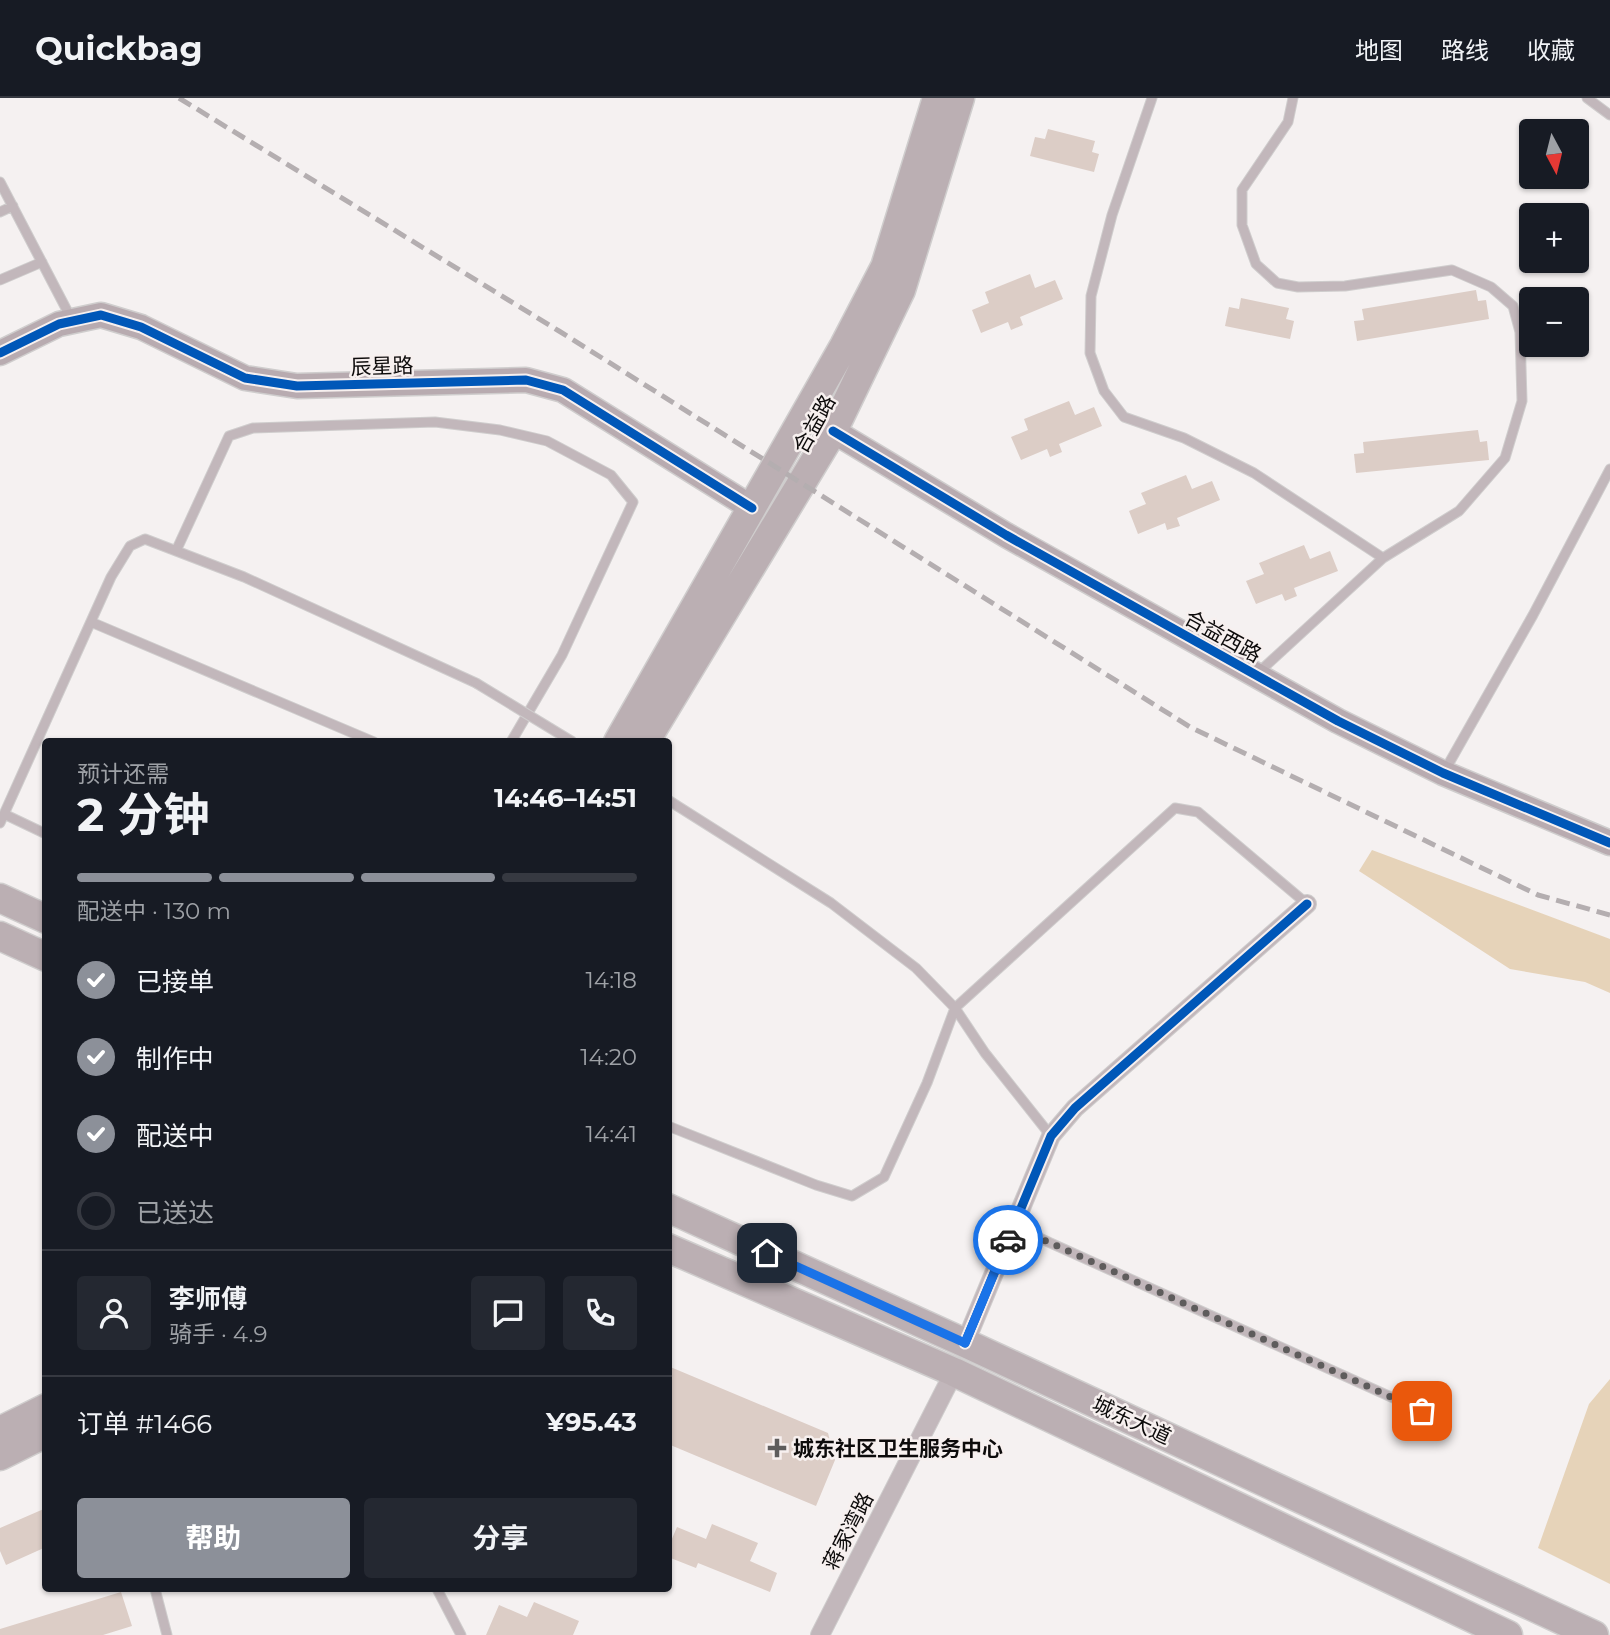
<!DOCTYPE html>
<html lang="zh">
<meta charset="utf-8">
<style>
:root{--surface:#171b24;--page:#242831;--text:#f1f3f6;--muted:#9ea1a6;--line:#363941;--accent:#8c9099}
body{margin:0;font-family:Montserrat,"Noto Sans SC",sans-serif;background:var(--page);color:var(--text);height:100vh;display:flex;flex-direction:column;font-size:26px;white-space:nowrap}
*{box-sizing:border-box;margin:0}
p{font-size:23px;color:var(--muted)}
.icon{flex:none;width:38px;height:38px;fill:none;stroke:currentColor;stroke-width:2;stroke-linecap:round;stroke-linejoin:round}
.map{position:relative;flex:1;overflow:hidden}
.details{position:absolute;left:42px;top:640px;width:630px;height:854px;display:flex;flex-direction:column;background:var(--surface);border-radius:7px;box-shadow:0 2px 5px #0004}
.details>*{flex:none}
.needle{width:46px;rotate:173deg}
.fabs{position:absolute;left:1519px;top:21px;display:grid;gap:14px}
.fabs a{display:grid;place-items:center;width:70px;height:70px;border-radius:7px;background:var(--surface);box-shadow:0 2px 5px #0004;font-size:35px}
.pin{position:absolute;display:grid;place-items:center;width:60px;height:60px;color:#fff;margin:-30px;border-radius:14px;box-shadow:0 4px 10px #0006}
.courier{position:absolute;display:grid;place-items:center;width:70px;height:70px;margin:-35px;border:5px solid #1a73e8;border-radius:50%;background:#fff;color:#222;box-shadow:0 2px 9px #0007}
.overview em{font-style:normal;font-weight:700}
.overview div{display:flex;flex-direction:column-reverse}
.overview{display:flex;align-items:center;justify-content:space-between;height:119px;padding:0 35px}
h1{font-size:46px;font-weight:700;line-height:52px}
.bar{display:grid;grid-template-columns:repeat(4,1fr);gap:10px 7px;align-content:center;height:84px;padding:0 35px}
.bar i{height:9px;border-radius:5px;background:var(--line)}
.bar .selected{background:var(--accent)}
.bar p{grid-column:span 4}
.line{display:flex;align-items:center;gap:18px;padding:0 35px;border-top:2px solid var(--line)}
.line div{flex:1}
.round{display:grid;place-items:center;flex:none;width:74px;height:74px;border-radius:7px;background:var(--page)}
ol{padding:0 35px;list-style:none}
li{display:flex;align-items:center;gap:21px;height:77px}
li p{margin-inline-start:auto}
li .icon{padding:7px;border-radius:50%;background:var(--accent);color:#fff;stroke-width:4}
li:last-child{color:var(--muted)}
li i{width:38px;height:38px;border:4px solid var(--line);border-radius:50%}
.cta{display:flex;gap:14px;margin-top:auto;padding:14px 35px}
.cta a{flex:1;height:80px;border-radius:7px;background:var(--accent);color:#fff;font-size:28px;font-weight:700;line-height:80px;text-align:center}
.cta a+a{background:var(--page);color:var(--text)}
header{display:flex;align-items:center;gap:42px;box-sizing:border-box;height:98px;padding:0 35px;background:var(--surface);border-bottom:2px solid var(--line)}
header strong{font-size:33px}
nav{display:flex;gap:38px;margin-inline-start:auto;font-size:24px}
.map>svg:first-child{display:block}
.green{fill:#e6d3b9}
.building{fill:#dccdc6}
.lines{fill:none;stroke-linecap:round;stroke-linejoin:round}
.lane-casing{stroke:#cfcdcd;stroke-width:11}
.street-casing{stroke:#cfcdcd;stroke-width:20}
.secondary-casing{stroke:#cfcdcd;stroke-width:27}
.primary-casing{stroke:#cfcdcd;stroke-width:31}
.lane{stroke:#c2b7bb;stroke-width:9}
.street{stroke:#c2b7bb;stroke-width:18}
.secondary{stroke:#b8abb0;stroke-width:24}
.primary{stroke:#bbafb3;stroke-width:28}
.rail{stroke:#b4aeb0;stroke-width:5;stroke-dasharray:14 7;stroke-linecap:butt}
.lane-bridge-casing{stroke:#cfcdcd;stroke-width:11;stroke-linecap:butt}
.lane-bridge{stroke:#c2b7bb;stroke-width:9}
.cycleway-casing{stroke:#f7f0ef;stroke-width:13}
.cycleway{stroke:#0057b8;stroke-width:9}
.done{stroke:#5e5c5c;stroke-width:7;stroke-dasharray:0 12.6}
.route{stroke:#1a73e8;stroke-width:9}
.poi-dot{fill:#5e5c5c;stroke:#f7f0ef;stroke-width:2.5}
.labels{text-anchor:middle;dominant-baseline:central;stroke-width:5;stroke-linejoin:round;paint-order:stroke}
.street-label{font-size:21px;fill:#0d0b0b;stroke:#f7f0ef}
.poi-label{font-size:21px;font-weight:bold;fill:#0d0b0b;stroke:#f7f0ef;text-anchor:start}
</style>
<header>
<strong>Quickbag</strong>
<nav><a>地图</a><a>路线</a><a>收藏</a></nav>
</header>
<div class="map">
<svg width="1610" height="1537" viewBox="0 0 1610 1537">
<rect width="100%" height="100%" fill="#f5f1f1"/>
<path class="green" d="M1372,752L1610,841V895L1585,884L1510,871L1359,773Z
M1610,1281V1486L1538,1450L1589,1306Z"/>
<path class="building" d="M1048,31L1095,43L1092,54L1099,56L1094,74L1030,58L1035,39L1045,41Z
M1030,176L1035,190L1055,182L1063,201L1020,219L1023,227L1011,232L1008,224L981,235L972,212L989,205L985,194Z
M1476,192L1478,203L1486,202L1489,221L1357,243L1354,223L1364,222L1362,211Z
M1241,200L1289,210L1286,221L1294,223L1290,241L1225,228L1229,209L1239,211Z
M1069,303L1075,317L1094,309L1102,328L1059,346L1062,354L1050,359L1047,351L1021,362L1011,339L1028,332L1024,321Z
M1478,332L1480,344L1487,343L1489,362L1356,375L1354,356L1364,355L1363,344Z
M1186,377L1192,391L1212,383L1220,402L1177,420L1180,428L1167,432L1165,425L1138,436L1129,413L1146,406L1141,395Z
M1304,447L1310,461L1330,453L1338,473L1294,490L1297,498L1285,503L1282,496L1256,506L1246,483L1264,476L1259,465Z
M668,1268L828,1335L835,1362L816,1408L668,1346Z
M46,1410V1449L6,1467L0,1453V1430Z
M712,1426L758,1445L750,1463L777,1475L770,1494L698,1465L696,1470L668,1459V1450L677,1429L706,1441Z
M121,1494L132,1528L103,1537H0V1531Z
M534,1504L579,1523L573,1537H486L499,1507L527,1519Z"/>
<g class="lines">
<defs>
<path id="lane" d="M1152,0L1112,117L1091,198L1090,255L1104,293L1124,319L1184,340L1254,375L1383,460
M1587,0L1610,17
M0,84L72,222
M0,114L13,108
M0,182L42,164
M176,453L229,338L253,330L435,324L500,332L547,343L611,377L633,404L562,557L511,644
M91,524L374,644
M1259,574L1383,460L1459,413L1505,360L1522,303L1520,234L1513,208L1491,189L1452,172L1345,188L1298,189L1277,185L1256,166L1242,127V92L1288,24L1293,0
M1444,674L1533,517L1610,371
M668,702L831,805L916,870L955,910L985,955L1051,1038
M4,716L46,736
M0,725L111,479L130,448L145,441L244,479L476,585
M668,1028L816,1087L852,1098L884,1079L927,985L955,910L1175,710L1198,714L1307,806
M1013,1128L1422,1313
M155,1491L167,1537
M437,1491L461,1537"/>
<path id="street" d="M965,1245L1051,1038L1075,1010L1307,806
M820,1537L954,1274"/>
<path id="secondary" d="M0,255L59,226L101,217L141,229L245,280L297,288L526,282L563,292L752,410
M833,333L1006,437L1338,623L1443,675L1610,745"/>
<path id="primary" d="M618,644L844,248L885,169L937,0
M645,644L833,333L901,192L960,0
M0,800L46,821
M0,838L46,859
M668,1110L965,1245L1594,1537
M668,1150L954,1274L1508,1537
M0,1333L46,1310
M0,1358L46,1335"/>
</defs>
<use href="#lane" class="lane-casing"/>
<use href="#street" class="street-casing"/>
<use href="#secondary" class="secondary-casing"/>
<use href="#primary" class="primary-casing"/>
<use href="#lane" class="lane"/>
<use href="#street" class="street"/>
<use href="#secondary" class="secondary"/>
<use href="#primary" class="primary"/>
<path class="rail" d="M179,0L559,233L1190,629L1538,797L1610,817"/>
<defs>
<path id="lane-bridge" d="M476,585L573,644"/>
</defs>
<use href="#lane-bridge" class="lane-bridge-casing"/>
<use href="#lane-bridge" class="lane-bridge"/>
<defs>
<path id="cycleway" d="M0,255L59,226L101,217L141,229L245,280L297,288L526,282L563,292L752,410
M833,333L1006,437L1338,623L1443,675L1610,745
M965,1245L1051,1038L1075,1010L1307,806"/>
</defs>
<use href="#cycleway" class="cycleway-casing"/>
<use href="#cycleway" class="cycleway"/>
</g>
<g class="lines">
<path class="done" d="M1008,1142L1013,1128L1422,1313"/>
<path class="route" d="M767,1155L965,1245L1008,1142"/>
</g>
<path class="poi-dot" d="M773.5 1339.5h7v7h7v7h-7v7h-7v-7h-7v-7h7z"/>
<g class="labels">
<g class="street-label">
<text transform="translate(382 268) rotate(-2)">辰星路</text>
<text transform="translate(814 326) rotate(-61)">合益路</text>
<text transform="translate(1223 538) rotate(29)">合益西路</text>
<text transform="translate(1132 1322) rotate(25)">城东大道</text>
<text transform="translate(848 1433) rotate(-63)">蒋家湾路</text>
</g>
<g class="poi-label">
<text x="793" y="1350">城东社区卫生服务中心</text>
</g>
</g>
</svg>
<div class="fabs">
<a><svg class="needle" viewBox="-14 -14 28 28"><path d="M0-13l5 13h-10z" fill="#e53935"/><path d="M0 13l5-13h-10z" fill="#9ea1a6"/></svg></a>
<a>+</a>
<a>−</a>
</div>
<div class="pin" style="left:1422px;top:1313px;background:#ea580c"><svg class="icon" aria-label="bag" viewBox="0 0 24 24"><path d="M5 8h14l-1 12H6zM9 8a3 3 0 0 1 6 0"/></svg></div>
<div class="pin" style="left:767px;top:1155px;background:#1f2937"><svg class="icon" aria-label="home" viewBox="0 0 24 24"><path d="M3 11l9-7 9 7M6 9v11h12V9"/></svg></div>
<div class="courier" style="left:1008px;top:1142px"><svg class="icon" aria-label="car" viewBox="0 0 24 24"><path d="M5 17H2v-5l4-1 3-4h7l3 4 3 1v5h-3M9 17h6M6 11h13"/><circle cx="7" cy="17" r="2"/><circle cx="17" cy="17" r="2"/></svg></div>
<section class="details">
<div class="overview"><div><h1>2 分钟</h1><p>预计还需</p></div><em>14:46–14:51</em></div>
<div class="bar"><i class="selected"></i><i class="selected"></i><i class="selected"></i><i></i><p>配送中 · 130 m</p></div>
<ol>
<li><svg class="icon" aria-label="check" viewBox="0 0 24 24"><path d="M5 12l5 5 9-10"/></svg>已接单<p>14:18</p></li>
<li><svg class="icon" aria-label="check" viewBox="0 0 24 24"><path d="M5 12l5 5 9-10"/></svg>制作中<p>14:20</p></li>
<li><svg class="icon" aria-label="check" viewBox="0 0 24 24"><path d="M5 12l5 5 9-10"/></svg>配送中<p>14:41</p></li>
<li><i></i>已送达</li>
</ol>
<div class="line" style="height:126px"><a class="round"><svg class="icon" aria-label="person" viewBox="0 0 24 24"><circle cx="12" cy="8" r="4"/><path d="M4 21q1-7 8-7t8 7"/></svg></a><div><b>李师傅</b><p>骑手 · 4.9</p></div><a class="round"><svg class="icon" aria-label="chat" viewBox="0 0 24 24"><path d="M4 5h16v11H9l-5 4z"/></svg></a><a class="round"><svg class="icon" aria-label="phone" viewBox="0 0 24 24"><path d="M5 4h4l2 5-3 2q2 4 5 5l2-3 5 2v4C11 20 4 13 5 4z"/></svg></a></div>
<div class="line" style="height:91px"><div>订单 #1466</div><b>¥95.43</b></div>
<div class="cta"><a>帮助</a><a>分享</a></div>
</section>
</div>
